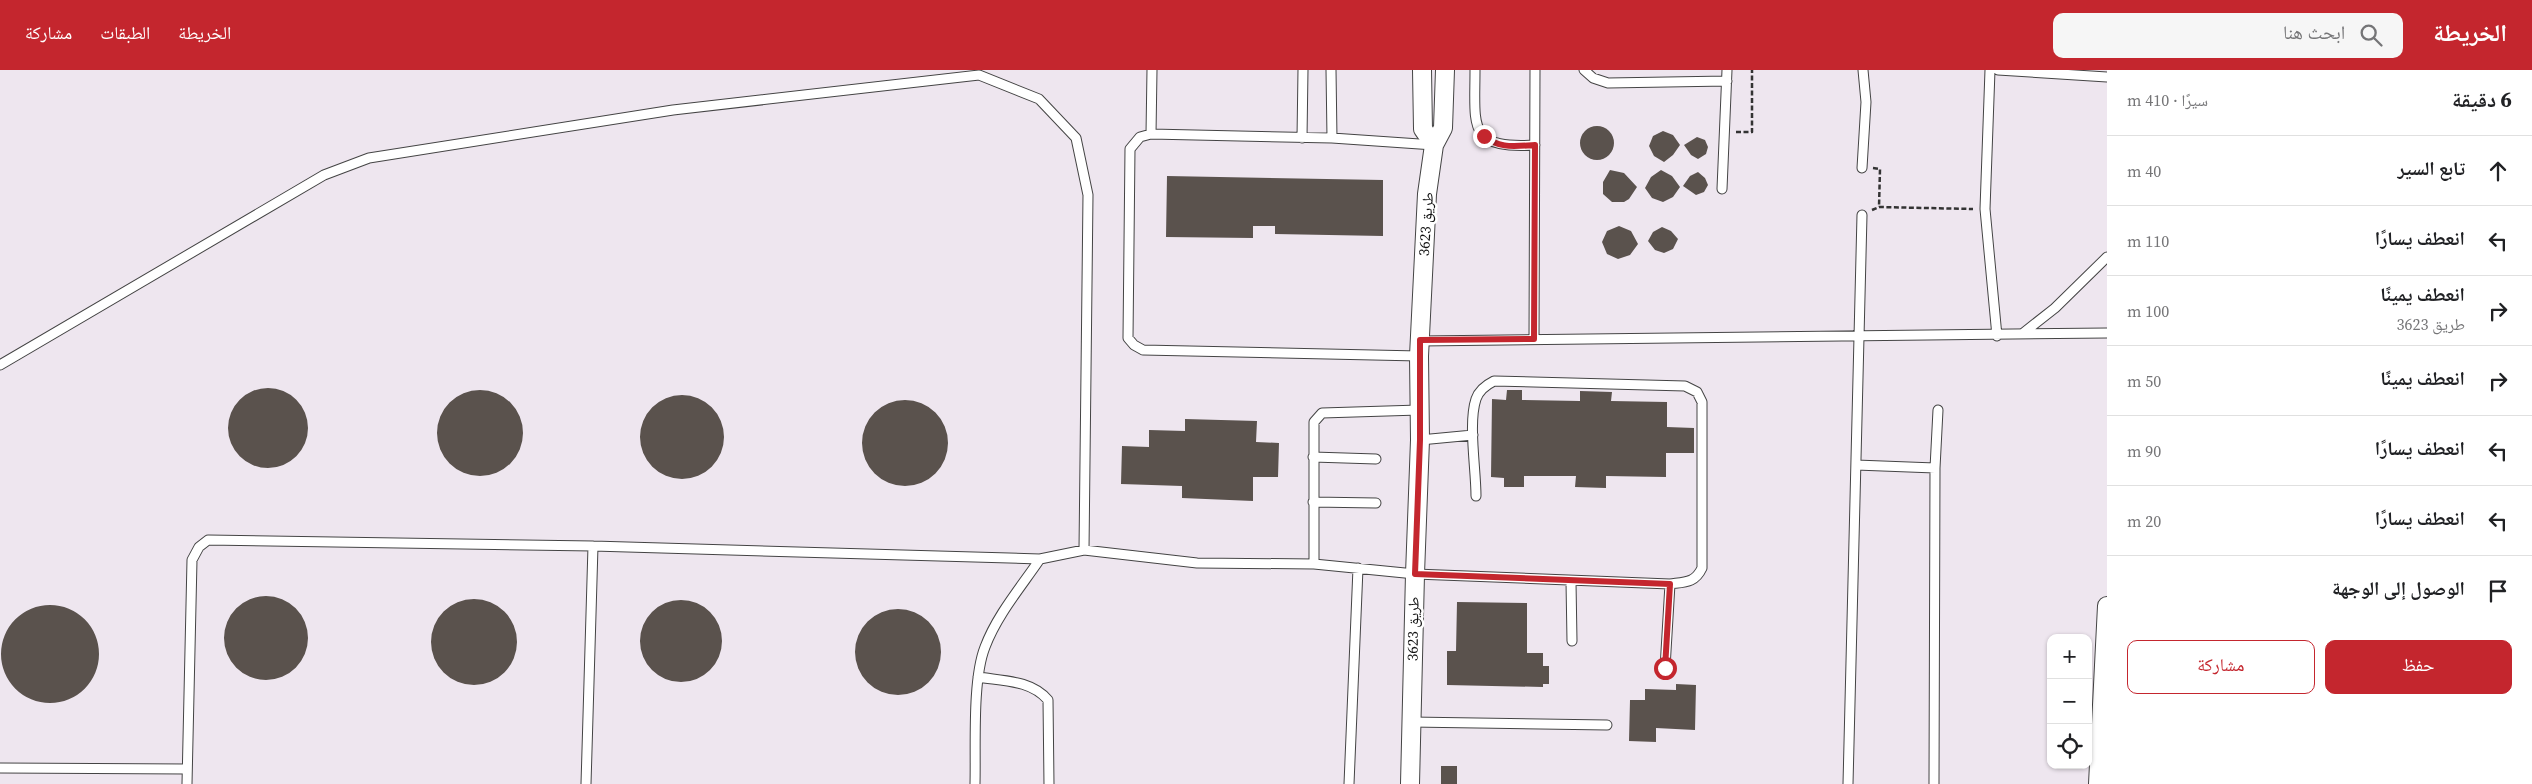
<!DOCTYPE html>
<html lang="ar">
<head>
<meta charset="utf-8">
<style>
  :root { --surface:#fff; --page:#f6f6f6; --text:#202124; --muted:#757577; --line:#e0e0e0; --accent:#c4262e }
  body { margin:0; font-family:"Source Serif 4","Noto Naskh Arabic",serif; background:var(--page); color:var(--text); direction:rtl }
  .controls { position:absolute; right:15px; bottom:15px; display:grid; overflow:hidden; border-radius:10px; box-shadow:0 1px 4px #0004 }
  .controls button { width:45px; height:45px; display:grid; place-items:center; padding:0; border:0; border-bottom:1px solid var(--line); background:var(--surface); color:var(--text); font:25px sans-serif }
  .stop { position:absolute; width:15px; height:15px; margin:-11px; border:4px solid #c4262e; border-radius:50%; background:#fff }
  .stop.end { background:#c4262e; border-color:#fff; box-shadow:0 1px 5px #0008 }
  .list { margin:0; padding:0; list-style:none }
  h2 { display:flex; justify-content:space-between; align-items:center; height:65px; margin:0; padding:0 20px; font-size:21px }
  h2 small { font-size:16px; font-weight:400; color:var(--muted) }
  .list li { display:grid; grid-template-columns:32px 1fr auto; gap:15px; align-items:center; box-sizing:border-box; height:70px; padding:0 20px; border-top:1px solid var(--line) }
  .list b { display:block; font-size:19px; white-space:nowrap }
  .list p { margin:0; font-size:16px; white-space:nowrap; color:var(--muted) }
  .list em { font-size:16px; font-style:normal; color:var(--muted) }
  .actions { display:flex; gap:10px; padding:15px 20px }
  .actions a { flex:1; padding:11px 0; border:1px solid var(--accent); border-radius:10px; text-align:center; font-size:18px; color:var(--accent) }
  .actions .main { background:var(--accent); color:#fff }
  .icon { flex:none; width:28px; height:28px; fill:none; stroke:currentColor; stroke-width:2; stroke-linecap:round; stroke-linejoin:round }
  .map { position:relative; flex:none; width:2107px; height:714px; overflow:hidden; direction:ltr }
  header { display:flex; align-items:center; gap:30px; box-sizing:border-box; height:70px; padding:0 25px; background:var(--accent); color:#fff }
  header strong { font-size:24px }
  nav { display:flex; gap:28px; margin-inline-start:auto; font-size:18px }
  .search { width:350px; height:45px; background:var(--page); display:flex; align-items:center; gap:12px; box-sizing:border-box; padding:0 18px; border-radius:10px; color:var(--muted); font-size:19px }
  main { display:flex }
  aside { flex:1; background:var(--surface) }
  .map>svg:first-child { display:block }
  .industrial { fill:#eee6ef; fill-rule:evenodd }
  .building { fill:#5a524d }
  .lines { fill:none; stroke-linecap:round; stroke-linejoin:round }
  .lane-casing { stroke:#444; stroke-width:11 }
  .street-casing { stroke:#444; stroke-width:20 }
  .path { stroke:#333; stroke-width:2.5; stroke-dasharray:5 2.5; stroke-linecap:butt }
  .lane { stroke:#fff; stroke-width:9 }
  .street { stroke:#fff; stroke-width:18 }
  .route { stroke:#c4262e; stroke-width:6 }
  .labels { text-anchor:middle; stroke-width:5; stroke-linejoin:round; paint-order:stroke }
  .street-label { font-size:15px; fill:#111; stroke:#fff }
</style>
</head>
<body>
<header>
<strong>الخريطة</strong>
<div class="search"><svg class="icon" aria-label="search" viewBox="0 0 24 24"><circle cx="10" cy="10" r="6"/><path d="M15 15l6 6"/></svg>ابحث هنا</div>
<nav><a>الخريطة</a><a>الطبقات</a><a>مشاركة</a></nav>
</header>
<main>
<aside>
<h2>6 دقيقة<small>سيرًا · 410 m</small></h2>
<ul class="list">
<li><svg class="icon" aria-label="ahead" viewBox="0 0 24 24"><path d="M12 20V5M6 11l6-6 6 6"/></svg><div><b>تابع السير</b></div><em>40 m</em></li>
<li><svg class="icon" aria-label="left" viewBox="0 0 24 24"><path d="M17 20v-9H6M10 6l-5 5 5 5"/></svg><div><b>انعطف يسارًا</b></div><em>110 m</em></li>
<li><svg class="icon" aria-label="right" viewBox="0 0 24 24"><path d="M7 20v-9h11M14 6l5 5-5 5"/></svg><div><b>انعطف يمينًا</b><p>طريق 3623</p></div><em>100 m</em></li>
<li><svg class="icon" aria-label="right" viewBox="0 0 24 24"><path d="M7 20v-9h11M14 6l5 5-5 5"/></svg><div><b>انعطف يمينًا</b></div><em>50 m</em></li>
<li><svg class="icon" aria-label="left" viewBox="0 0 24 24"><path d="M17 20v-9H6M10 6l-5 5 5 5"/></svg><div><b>انعطف يسارًا</b></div><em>90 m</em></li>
<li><svg class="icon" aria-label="left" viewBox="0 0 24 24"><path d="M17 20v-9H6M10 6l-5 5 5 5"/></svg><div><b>انعطف يسارًا</b></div><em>20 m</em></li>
<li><svg class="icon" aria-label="arrive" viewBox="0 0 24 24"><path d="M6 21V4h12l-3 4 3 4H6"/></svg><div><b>الوصول إلى الوجهة</b></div></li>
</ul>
<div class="actions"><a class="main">حفظ</a><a>مشاركة</a></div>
</aside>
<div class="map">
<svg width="2107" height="714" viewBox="0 0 2107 714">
  <rect width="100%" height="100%" fill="#fffdf5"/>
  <path class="industrial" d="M0,0h2107v714h-2107zM2051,568h37v127h-37z"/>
  <path class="building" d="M1580 73a17 17 0 1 1 34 0a17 17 0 1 1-34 0Z
    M1663,61l10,4 7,10 -7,10 -9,7 -10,-6 -5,-10 4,-10z
    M1697,67l8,3 3,7 -2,7 -8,5 -7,-4 -7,-10z
    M1610,100l14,3 13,14 -8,12 -5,3h-12l-9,-8v-12z
    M1661,100l11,6 8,11 -7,10 -10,5 -11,-4 -7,-10 6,-11z
    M1698,102l7,6 3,7 -4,7 -8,3 -13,-9 7,-10z
    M1167,106l216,4v56l-108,-2v-8h-22v12l-87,-1z
    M1619,156l12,5 7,13 -8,11 -12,4 -11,-5 -5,-12 5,-11z
    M1662,157l9,4 7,8 -5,10 -9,4 -9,-3 -7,-9 5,-9z
    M228 358a40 40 0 1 1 80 0a40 40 0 1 1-80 0Z
    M437 363a43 43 0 1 1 86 0a43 43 0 1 1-86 0Z
    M1507,320h15v10l58,1v-10l32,1 -1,9 56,1v25l27,1v25h-28v24l-60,-1v12l-31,-1 1,-11h-52v11h-20v-9l-13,-1 1,-78 14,1z
    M640 367a42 42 0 1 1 84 0a42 42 0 1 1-84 0Z
    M862 373a43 43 0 1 1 86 0a43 43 0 1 1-86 0Z
    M1185,349l72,2 -1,21 23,1 -1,34h-25v24l-71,-3v-12l-61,-2 1,-38 27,1v-17l36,1z
    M224 568a42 42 0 1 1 84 0a42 42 0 1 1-84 0Z
    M431 572a43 43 0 1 1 86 0a43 43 0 1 1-86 0Z
    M640 571a41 41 0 1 1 82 0a41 41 0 1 1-82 0Z
    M1457,532l70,1v50h16v13h6v18h-6v3l-96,-2v-34h9z
    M1 584a49 49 0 1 1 98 0a49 49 0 1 1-98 0Z
    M855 582a43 43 0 1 1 86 0a43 43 0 1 1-86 0Z
    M1676,614l20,1 -1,45 -39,-2v14l-27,-1 1,-41h15v-11l31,1z
    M1441,696h16v18h-16z"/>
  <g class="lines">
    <g class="lane-casing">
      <path id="lane" d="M1331,0l1,68
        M1475,0c0,57 -8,79 60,75
        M1584,0l9,8 15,5 119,-2
        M1990,0l-5,139 12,127
        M1998,0l109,7
        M1151,64l1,-64
        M1302,68l1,-68
        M1862,98l4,-66 -3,-32
        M1722,119l5,-119
        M2022,264l33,-26 52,-51
        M1534,269l1,-269
        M1420,271l687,-8
        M1419,286l-276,-6 -9,-5 -6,-7 2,-189 10,-12 11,-3 181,4 102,7
        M0,295l324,-190 45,-17 304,-48 306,-35 60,24 37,39 12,57 -4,355
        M1420,370l53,-5
        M1313,387l63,2
        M1856,395l79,3
        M1476,426c0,-27 -8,-73 0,-97 3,-9 10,-14 18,-18l191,5 12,6 5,10v166c-7,15 -17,14 -32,16
        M1313,432l63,1
        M1314,494v-142l8,-9 97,-3
        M1571,512l1,59
        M978,607c25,4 53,3 70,23l1,84
        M1411,652l196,3
        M0,698l187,1
        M187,714l5,-224 7,-13 9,-7 385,6 447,13
        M586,714l7,-238
        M975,714c1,-37 -3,-104 10,-137 12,-32 36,-60 55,-88l44,-9 113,13 117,1 101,10 255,10 -5,84
        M1349,714l9,-216
        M1848,714l14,-569
        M1934,714l1,-316 3,-58"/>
    </g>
    <g class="street-casing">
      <path id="street" d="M1422,0l1,59 11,16
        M1410,714l5,-210 5,-134 -1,-84 8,-162 7,-49 9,-17 2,-58
        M2098,714l9,-178"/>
    </g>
    <path class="path" d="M1736,62h16v-62
      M1873,98l7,1 -1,38
      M1872,140l7,-3 94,2"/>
    <use href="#lane" class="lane"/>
    <use href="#street" class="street"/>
  </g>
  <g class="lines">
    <path class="route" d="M1484,66c15,13 31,10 51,9l-1,194 -114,1v100l-5,134 255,10 -5,84"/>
  </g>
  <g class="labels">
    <g class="street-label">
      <text transform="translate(1426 154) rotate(-86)" y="5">طريق 3623</text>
      <text transform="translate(1413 559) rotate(-89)" y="5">طريق 3623</text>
    </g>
  </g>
</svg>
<div class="controls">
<button>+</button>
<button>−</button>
<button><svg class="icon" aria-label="locate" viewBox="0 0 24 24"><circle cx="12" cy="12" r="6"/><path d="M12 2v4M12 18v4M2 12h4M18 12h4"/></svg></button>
</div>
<div class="stop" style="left:1665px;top:598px"></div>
<div class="stop end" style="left:1484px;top:66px"></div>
</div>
</main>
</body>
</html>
